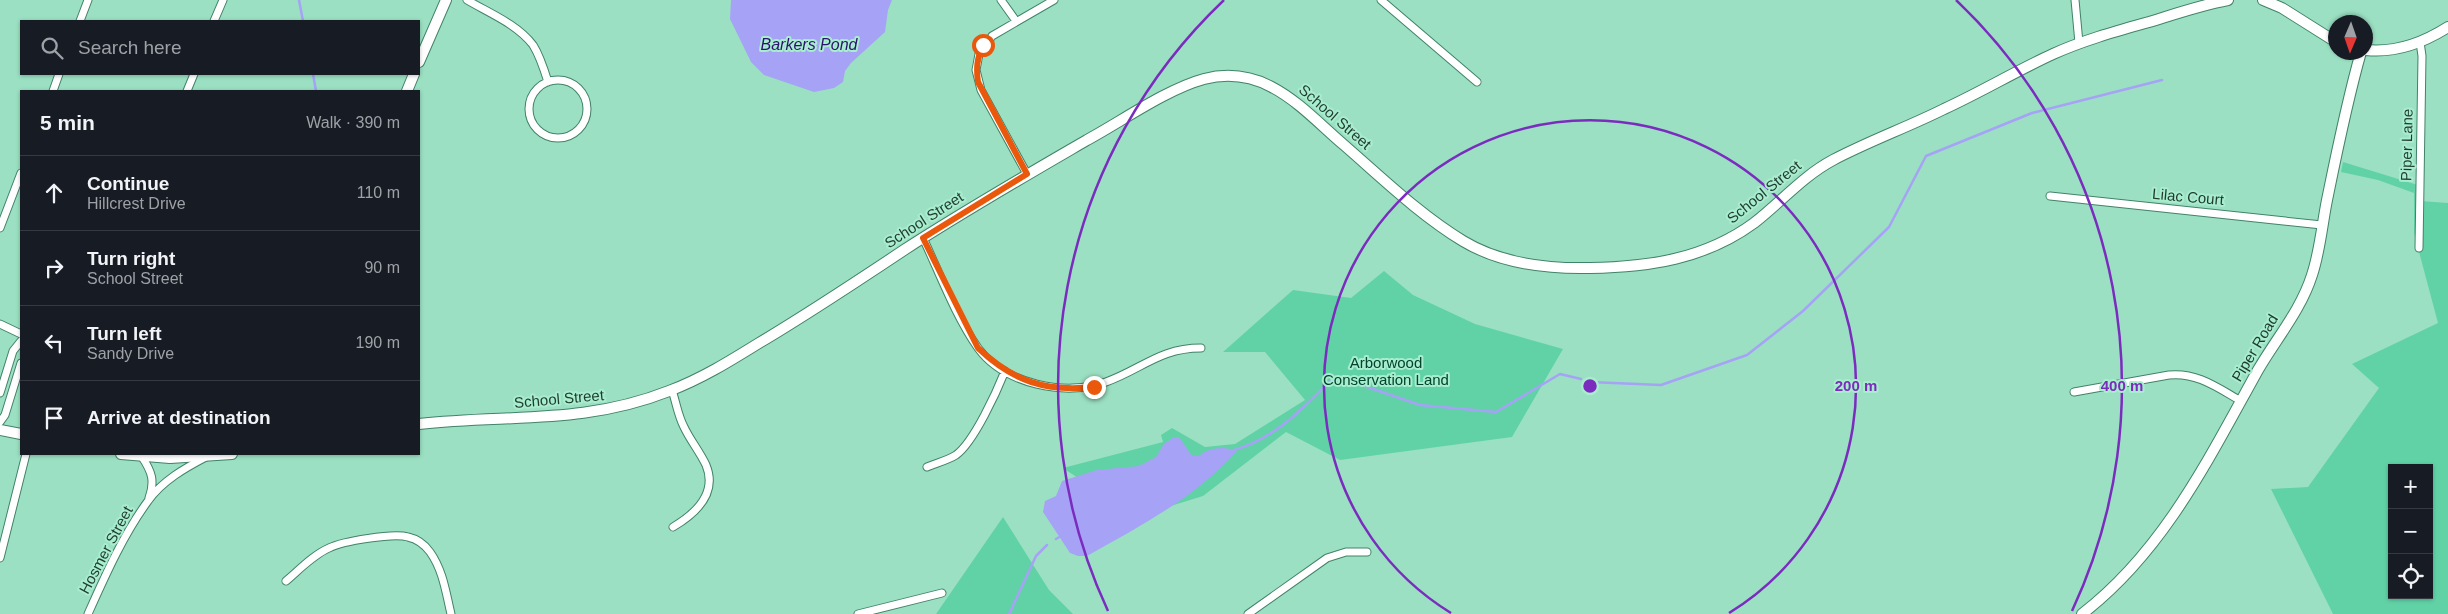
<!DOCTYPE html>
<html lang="en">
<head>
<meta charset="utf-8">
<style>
  :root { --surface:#171b24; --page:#20242c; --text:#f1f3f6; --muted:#9ea1a6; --line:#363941 }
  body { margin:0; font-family:Helvetica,sans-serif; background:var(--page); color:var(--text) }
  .controls { position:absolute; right:15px; bottom:15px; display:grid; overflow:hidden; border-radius:0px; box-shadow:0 1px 4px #0004 }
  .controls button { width:45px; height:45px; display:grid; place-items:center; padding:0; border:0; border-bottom:1px solid var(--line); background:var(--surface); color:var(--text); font:25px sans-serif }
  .compass { position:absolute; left:2328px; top:15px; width:45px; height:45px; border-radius:50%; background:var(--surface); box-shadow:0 1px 4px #0004; rotate:182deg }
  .stop { position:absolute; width:15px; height:15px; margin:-11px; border:4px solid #ea580c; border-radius:50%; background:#fff }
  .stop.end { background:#ea580c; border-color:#fff; box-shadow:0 1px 5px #0008 }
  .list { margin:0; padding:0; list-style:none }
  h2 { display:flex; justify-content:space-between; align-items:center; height:65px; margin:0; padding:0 20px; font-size:21px }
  h2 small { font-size:16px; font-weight:400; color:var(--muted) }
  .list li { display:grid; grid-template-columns:32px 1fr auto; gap:15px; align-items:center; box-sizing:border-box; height:75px; padding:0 20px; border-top:1px solid var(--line) }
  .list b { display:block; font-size:19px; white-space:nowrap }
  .list p { margin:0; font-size:16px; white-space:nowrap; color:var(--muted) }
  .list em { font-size:16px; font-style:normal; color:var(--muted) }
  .icon { flex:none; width:28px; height:28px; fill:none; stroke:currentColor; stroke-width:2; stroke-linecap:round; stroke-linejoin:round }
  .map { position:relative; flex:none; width:2448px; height:614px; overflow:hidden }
  .search { position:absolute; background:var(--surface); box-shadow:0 1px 4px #0004; left:20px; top:20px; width:400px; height:55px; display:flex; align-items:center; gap:12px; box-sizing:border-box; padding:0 18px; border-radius:0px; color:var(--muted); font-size:19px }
  .panel { position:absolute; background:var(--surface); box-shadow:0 1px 4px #0004; left:20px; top:90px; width:400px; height:365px; border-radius:0px }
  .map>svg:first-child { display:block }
  .green { fill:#61d2a6; fill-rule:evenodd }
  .water { fill:#a6a2f6 }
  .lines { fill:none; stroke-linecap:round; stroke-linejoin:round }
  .stream { stroke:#a6a2f6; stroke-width:2.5 }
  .street-casing { stroke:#418369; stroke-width:9 }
  .secondary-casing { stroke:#418369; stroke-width:12 }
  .street { stroke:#fff; stroke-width:7 }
  .secondary { stroke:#fff; stroke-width:10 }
  .route { stroke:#ea580c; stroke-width:6 }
  .ring { fill:none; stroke:#7b2cbf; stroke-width:2.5 }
  .labels { text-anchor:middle; stroke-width:4; stroke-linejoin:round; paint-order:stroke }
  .street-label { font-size:15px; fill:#1f3b2f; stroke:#a8edce }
  .park-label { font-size:15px; fill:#00442f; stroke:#a8edce }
  .water-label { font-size:16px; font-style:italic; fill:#2b136f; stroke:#a8edce }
  .centre { fill:#7b2cbf; stroke:#a8edce; stroke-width:2.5 }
  .ring-label { font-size:15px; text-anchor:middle; font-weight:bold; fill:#7b2cbf; stroke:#a8edce; stroke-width:4; stroke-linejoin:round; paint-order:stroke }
</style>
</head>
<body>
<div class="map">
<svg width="2448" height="614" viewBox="0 0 2448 614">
  <rect width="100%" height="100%" fill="#9be0c2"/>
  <path class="green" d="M2343,162l78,24v15l27,2v411h-115l-62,-125 37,-2 71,-99 -27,-24 86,-41 -24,-90v-40l-36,-13 -37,-8zM2392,468h37v127h-37z
    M1384,271l29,24 62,29 88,25 -51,88 -172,23 -54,-28 -83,64 -110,34 -15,-52 -15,-10 100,-26 -2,-7 11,-7 33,19 30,-3 70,-44 -40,-48h-42l70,-62 58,8z
    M1003,517l46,73 24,24h-137z"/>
  <path class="water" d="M731,0h161l-4,10 -3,22 -34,31 -6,8 -2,11 -9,6 -20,4 -50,-17 -13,-13 -21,-43z
    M1174,437h5l13,19h7c8,-8 28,-11 37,-4 -41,46 -96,74 -149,104h-9l-8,-3 -27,-41 2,-11 11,-5 6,-15 35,-11 42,-4 17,-9 8,-13z"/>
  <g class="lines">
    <path class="stream" d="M299,0l4,21
      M313,74l3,17
      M1590,382l71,3 86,-30 56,-44 86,-84 37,-71 106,-43 130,-33
      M1231,451c45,-12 72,-43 104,-75l85,29 76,7 64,-38 21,5
      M1056,539l5,-3
      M1009,614l27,-58 11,-11"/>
    <g class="street-casing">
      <path id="street" d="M467,0c22,13 50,24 66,45 7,11 11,24 15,37
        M1001,0l15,21
        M1381,0l96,82
        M2075,0l4,43
        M80,21l8,-21
        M214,21l9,-21
        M529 109a29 29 0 1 1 58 0a29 29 0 1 1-58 0Z
        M53,91l6,-17
        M187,91l7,-17
        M1027,174l-46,-84 -5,-20 3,-16 13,-18 62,-36
        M2050,196l272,29
        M0,228l21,-55
        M923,238c17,36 32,77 55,110 26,36 88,49 128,34 36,-13 54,-34 95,-34
        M2419,248l3,-192 -2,-14
        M0,324l21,10
        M672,390c4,12 6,26 12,37 6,13 16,25 22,38 12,29 -11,49 -33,62
        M2074,392l95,-17c28,-3 49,13 72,26
        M0,393l13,-42 8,-10
        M0,422l5,-7 16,-52
        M142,457c10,15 13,24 7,41
        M927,467c10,-4 21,-7 29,-12 18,-13 41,-64 49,-84
        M0,558l26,-104
        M286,581c13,-11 27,-26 43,-33 14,-7 64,-15 79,-11 9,2 17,8 22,15 13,18 16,41 21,62
        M88,614c17,-38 35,-79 60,-113 14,-20 37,-33 58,-44
        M858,614l84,-21
        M1248,614l79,-56 19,-6h21"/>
    </g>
    <g class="secondary-casing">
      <path id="secondary" d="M2263,0l19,8 54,34
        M2366,50c30,3 57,-7 82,-23
        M419,62l27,-62
        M407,91l7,-17
        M419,424c89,-10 164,1 250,-33 32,-12 61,-30 90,-48 49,-29 97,-61 145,-93 60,-39 121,-74 183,-110 35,-19 80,-51 117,-61 62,-16 99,31 140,66 38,33 76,70 119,96 38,23 84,28 127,27 59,-1 115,-9 164,-45 27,-21 49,-47 79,-63 36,-19 75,-33 111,-51 37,-17 72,-38 109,-55 31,-14 64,-23 96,-32 26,-8 52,-17 79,-22
        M0,430l21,4
        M121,454l49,4 62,-4
        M2082,614c82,-63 127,-156 176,-244 18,-31 43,-60 54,-95 8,-24 10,-50 15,-75 10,-49 20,-99 34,-148"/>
    </g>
    <use href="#street" class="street"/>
    <use href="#secondary" class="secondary"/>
  </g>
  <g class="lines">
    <path class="route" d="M983,45c-6,13 -7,23 -5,37l49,92 -104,64 55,110c36,34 68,44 116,39"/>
  </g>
  <g class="ring">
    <path d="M1451 613A266 266 0 1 1 1729 613"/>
    <path d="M1108 611A532 532 0 0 1 1224 0M1956 0A532 532 0 0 1 2072 611"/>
  </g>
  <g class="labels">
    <g class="street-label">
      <text transform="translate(1335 117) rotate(41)" y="5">School Street</text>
      <text transform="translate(2407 145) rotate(-89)" y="5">Piper Lane</text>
      <text transform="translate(1764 192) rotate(-39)" y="5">School Street</text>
      <text transform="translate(2188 197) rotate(5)" y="5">Lilac Court</text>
      <text transform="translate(924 220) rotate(-33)" y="5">School Street</text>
      <text transform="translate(2255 348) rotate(-59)" y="5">Piper Road</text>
      <text transform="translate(559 399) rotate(-5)" y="5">School Street</text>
      <text transform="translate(106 550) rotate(-62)" y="5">Hosmer Street</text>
    </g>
    <g class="park-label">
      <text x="1386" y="368">Arborwood<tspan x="1386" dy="17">Conservation Land</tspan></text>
    </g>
    <g class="water-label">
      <text x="809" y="50">Barkers Pond</text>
    </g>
  </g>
  <circle cx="1590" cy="386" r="8" class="centre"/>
  <g class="ring-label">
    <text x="1856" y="391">200 m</text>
    <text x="2122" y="391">400 m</text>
  </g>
</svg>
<div class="controls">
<button>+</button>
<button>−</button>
<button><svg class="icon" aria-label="locate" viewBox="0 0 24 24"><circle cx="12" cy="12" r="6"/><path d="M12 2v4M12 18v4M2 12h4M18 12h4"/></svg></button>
</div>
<svg class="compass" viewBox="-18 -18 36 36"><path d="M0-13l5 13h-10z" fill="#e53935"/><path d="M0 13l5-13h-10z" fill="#9ea1a6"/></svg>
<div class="stop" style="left:983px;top:45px"></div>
<div class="stop end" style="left:1094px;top:387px"></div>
<div class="search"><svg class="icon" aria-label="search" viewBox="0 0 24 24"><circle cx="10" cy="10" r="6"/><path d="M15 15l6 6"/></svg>Search here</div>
<section class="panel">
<h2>5 min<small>Walk · 390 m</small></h2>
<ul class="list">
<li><svg class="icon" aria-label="ahead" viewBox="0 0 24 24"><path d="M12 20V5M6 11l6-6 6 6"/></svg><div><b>Continue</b><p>Hillcrest Drive</p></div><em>110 m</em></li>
<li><svg class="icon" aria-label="right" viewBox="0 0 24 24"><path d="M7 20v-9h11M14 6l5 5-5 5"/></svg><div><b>Turn right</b><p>School Street</p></div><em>90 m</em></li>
<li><svg class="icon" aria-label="left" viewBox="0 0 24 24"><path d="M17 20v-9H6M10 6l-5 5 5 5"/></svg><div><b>Turn left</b><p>Sandy Drive</p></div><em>190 m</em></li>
<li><svg class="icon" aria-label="arrive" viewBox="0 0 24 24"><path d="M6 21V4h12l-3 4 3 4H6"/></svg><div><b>Arrive at destination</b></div></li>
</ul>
</section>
</div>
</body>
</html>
